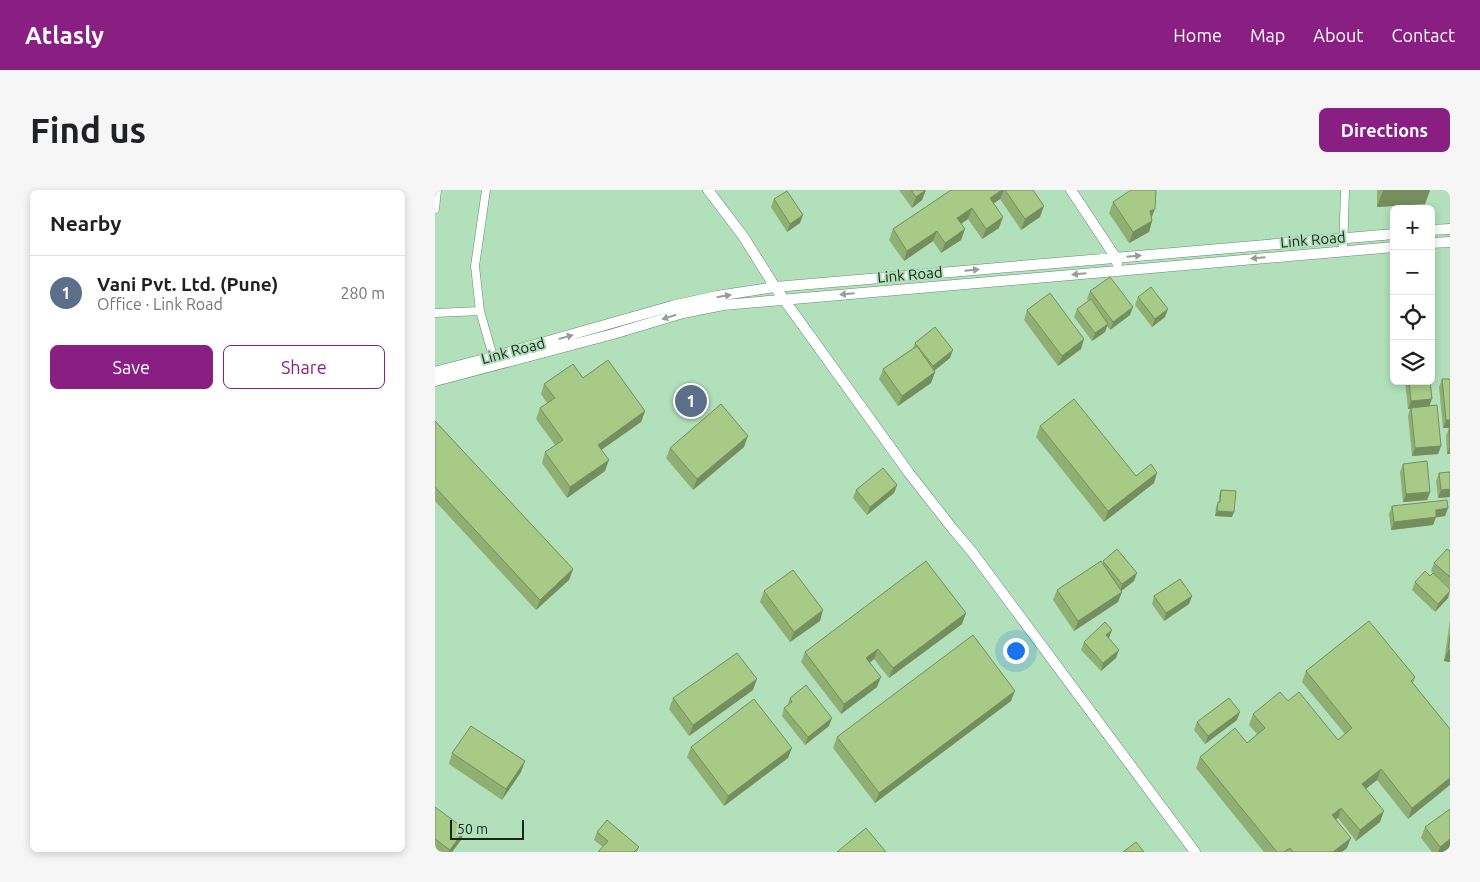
<!DOCTYPE html>
<html lang="en">
<head>
<meta charset="utf-8">
<style>
  :root { --surface:#fff; --page:#f6f6f6; --text:#202124; --muted:#757577; --line:#e0e0e0; --accent:#891e83 }
  body { margin:0; font-family:Ubuntu,sans-serif; background:var(--page); color:var(--text) }
  .controls { position:absolute; right:15px; top:15px; display:grid; overflow:hidden; border-radius:8px; box-shadow:0 2px 8px #0003 }
  .controls button { width:45px; height:45px; display:grid; place-items:center; padding:0; border:0; border-bottom:1px solid var(--line); background:var(--surface); color:var(--text); font:25px sans-serif }
  .scale { position:absolute; left:15px; bottom:12px; width:74px; box-sizing:border-box; padding-left:5px; border:2px solid #16281a; border-top:0; font-size:14px; line-height:18px; white-space:nowrap; color:#16281a; -webkit-text-stroke:4px #b1e0bb; paint-order:stroke }
  .you { position:absolute; left:580px; top:460px; width:18px; height:18px; margin:-12px; border:4px solid #fff; border-radius:50%; background:#1a73e8; box-shadow:0 0 0 8px #1a73e833 }
  .badge { display:grid; place-items:center; width:32px; height:32px; border-radius:50%; background:var(--accent); color:#fff; font-size:16px; font-weight:700 }
  .pin { position:absolute; translate:-50% -50%; border:2px solid #fff; box-shadow:0 1px 5px #0006 }
  .list { margin:0; padding:0; list-style:none }
  h2 { display:flex; justify-content:space-between; align-items:center; height:65px; margin:0; padding:0 20px; font-size:21px }
  h2 small { font-size:16px; font-weight:400; color:var(--muted) }
  .list li { display:grid; grid-template-columns:32px 1fr auto; gap:15px; align-items:center; box-sizing:border-box; height:75px; padding:0 20px; border-top:1px solid var(--line) }
  .list b { display:block; font-size:19px; white-space:nowrap }
  .list p { margin:0; font-size:16px; white-space:nowrap; color:var(--muted) }
  .list em { font-size:16px; font-style:normal; color:var(--muted) }
  .actions { display:flex; gap:10px; padding:15px 20px }
  .actions a { flex:1; padding:11px 0; border:1px solid var(--accent); border-radius:8px; text-align:center; font-size:18px; color:var(--accent) }
  .actions .main { background:var(--accent); color:#fff }
  .icon { flex:none; width:28px; height:28px; fill:none; stroke:currentColor; stroke-width:2; stroke-linecap:round; stroke-linejoin:round }
  .map { position:relative; flex:none; width:1015px; height:662px; overflow:hidden; border-radius:8px }
  header { display:flex; align-items:center; gap:30px; box-sizing:border-box; height:70px; padding:0 25px; background:var(--accent); color:#fff }
  header strong { font-size:24px }
  nav { display:flex; gap:28px; margin-inline-start:auto; font-size:18px }
  .intro { display:flex; align-items:center; justify-content:space-between; box-sizing:border-box; height:120px; padding:0 30px }
  h1 { margin:0; font-size:35px }
  .button { padding:12px 22px; border-radius:8px; background:var(--accent); color:#fff; font-size:18px; font-weight:700 }
  main { display:flex; gap:30px; padding:0 30px }
  aside { flex:1; background:var(--surface); border-radius:8px; box-shadow:0 2px 8px #0003 }
  .map>svg:first-child { display:block }
  .lines { fill:none; stroke-linecap:round; stroke-linejoin:round }
  .minor-casing { stroke:#618d6b; stroke-width:9 }
  .tertiary-casing { stroke:#618d6b; stroke-width:11 }
  .minor { stroke:#fff; stroke-width:8 }
  .tertiary { stroke:#fff; stroke-width:10 }
  .wall { fill:#90af73 }
  .shaded-wall { fill:#758e5e }
  .building { fill:#a7cb86; stroke:#758e5e }
  .oneway { fill:#969e98 }
  .labels { text-anchor:middle; stroke-width:4; stroke-linejoin:round; paint-order:stroke }
  .street-label { font-size:15px; fill:#16281a; stroke:#b1e0bb }
</style>
</head>
<body>
<header>
<strong>Atlasly</strong>
<nav><a>Home</a><a>Map</a><a>About</a><a>Contact</a></nav>
</header>
<div class="intro"><h1>Find us</h1><a class="button">Directions</a></div>
<main>
<aside>
<h2>Nearby<small></small></h2>
<ul class="list">
<li><span class="badge" style="background:#5c6f8a">1</span><div><b>Vani Pvt. Ltd. (Pune)</b><p>Office · Link Road</p></div><em>280 m</em></li>
</ul>
<div class="actions"><a class="main">Save</a><a>Share</a></div>
</aside>
<div class="map">
<svg width="1015" height="662" viewBox="0 0 1015 662">
  <rect width="100%" height="100%" fill="#b1e0bb"/>
  <g class="lines">
    <g class="minor-casing">
      <path id="minor" d="M51,0l-11,76 5,45 14,49
        M0,19l2,-19
        M908,61l2,-61
        M0,123l45,-2"/>
    </g>
    <g class="tertiary-casing">
      <path id="tertiary" d="M273,0l35,46 32,51 134,186 43,55 21,25 222,299
        M636,0l45,68 1,5
        M996,40l19,-1
        M996,53l19,-1
        M0,182l57,-15 180,-51 45,-10 58,-9 619,-53
        M0,191l178,-47 70,-21 40,-8 671,-58"/>
    </g>
    <use href="#minor" class="minor"/>
    <use href="#tertiary" class="tertiary"/>
  </g>
  <path class="wall" d="M464,0h27l-4,10 -10,8z
    M516,0h82l7,27 -19,13 -21,-31 -7,5 6,24 -17,11 -14,-20 -7,5 4,5 -4,11 -20,13 -8,-12 -29,20 -15,-21 4,-11z
    M942,0h53l-5,14 -48,3z
    M339,9l26,24 -13,9 -16,-25z
    M678,12l39,15v4l-3,11 -20,11 -20,-30z
    M655,101l40,24 -20,15 -3,-4 -2,6 -13,9 -18,-24 3,-8 11,-8 -1,-2z
    M703,107l27,20 -13,10 -17,-22z
    M592,120l54,39 -23,17 -34,-46z
    M480,153l35,15 -16,13 1,1 -4,11 -33,23 -19,-27 4,-10 30,-21z
    M148,188l62,33 -4,11 -40,28 4,21 -38,27 -25,-35 3,-11 10,-7 -19,-26 4,-11 7,-5 -6,-9 3,-10z
    M1007,189l8,49h-7l-4,-41z
    M970,191h25v25l11,40 -3,8 -26,2 -4,-40 2,-7h-2z
    M0,231l138,148 -4,11 -33,30 -101,-109z
    M605,236l96,50 18,7 -50,39 -68,-85z
    M1014,238h1v26h-3l-1,-18z
    M309,257l-51,43 -27,-32 4,-10z
    M968,274l27,28 -3,8 -24,2 -3,-30z
    M1015,282v25l-12,1 -2,-17 3,-8z
    M462,295l-3,8 -27,22 -14,-17 3,-8z
    M786,300l11,27 -17,-1 1,-9 2,-5h1v-7z
    M957,316l56,2 -3,8 -9,1 -3,8 -42,5 -2,-16z
    M1015,361v37l-19,-17 3,-8z
    M668,371l31,20 -13,10 -3,11 -44,29 -21,-31 4,-10 46,-27z
    M980,392l33,16 -13,14 -23,-22z
    M329,401l56,30 -30,21 -30,-40z
    M719,406h38l-3,8 -25,17 -12,-17z
    M531,423l-4,11 -73,54 -15,-19 -4,4 7,24 -36,27 -40,-52 4,-10z
    M1015,430v42l-6,-1z
    M677,440l-4,8 8,20 -15,13 -20,-21 3,-8z
    M871,481l109,6 -2,6 37,46 -42,90 -31,-39 -11,9 14,33 -24,19 -18,-23 -2,1 11,29 -5,4h-78l-68,-84 4,-11 47,-14 10,-9 -8,-9 4,-11 35,-13 50,39 7,-6 -43,-52z
    M318,500l-64,46 -20,-27 4,-11z
    M355,508l39,28 -24,19 -23,-29 2,-8 3,-2z
    M576,511l-136,102 -42,-55 4,-11z
    M802,530l-32,24 -11,-14 3,-8z
    M256,557l97,11 -64,48 -37,-49z
    M17,563l73,8 -4,11 -19,28 -53,-36z
    M0,617l26,33 -9,12h-17z
    M990,637l25,20 -7,5h-11l-11,-14z
    M162,642l42,15 -2,5h-39l5,-5 -9,-7z"/>
  <path class="shaded-wall" d="M491,0l-4,10 -10,8 4,-11z
    M567,0h2l-4,9 -14,10 4,-11z
    M948,0h47l-5,14 -48,3z
    M609,16l-4,11 -19,13 4,-11z
    M537,18l-4,11 -15,10 4,-11z
    M720,19l-4,10 -1,-8z
    M368,25l-3,8 -13,9 3,-8z
    M568,27l-4,11 -17,11 4,-10z
    M717,31l-3,11 -20,11 4,-11z
    M530,39l-4,11 -20,13 4,-10z
    M502,41l-4,10 -29,20 3,-10z
    M698,117l-3,8 -20,15 3,-8z
    M733,119l-3,8 -13,10 3,-8z
    M673,134l-3,8 -13,9 3,-8z
    M649,149l-3,10 -23,17 4,-10z
    M518,160l-3,8 -20,16 3,-8z
    M500,182l-4,11 -33,23 4,-10z
    M997,209l-3,8 -21,2 3,-8z
    M210,221l-4,11 -47,33 4,-10z
    M1011,230h4v8h-7z
    M313,246l-4,11 -51,43 4,-11z
    M1006,256l-3,8 -26,2 3,-8z
    M1015,256v8h-3z
    M174,270l-4,11 -38,27 3,-11z
    M722,283l-3,10 -50,39 4,-11z
    M462,295l-3,8 -27,22 3,-8z
    M1015,299v8l-12,1 3,-8z
    M995,302l-3,8 -24,2 3,-8z
    M1013,318l-3,8 -12,2 3,-8z
    M782,321l17,1 -2,5 -17,-1z
    M1001,327l-3,8 -42,5 3,-8z
    M138,379l-4,11 -33,30 4,-10z
    M702,383l-3,8 -14,11 2,-8z
    M1015,401l-2,7 -13,14 3,-8z
    M687,402l-4,10 -44,29 4,-10z
    M757,406l-3,8 -25,17 2,-8z
    M388,420l-3,11 -30,21 4,-10z
    M531,423l-4,11 -73,54 4,-10z
    M677,440l-3,8 -6,5 3,-8z
    M443,459l-4,10 -12,9 4,-10z
    M684,460l-3,8 -15,13 2,-8z
    M1013,460l2,1v11l-6,-1z
    M446,487l-4,10 -36,27 3,-10z
    M322,489l-4,11 -64,46 4,-11z
    M580,501l-4,10 -136,102 4,-10z
    M805,522l-3,8 -32,24 3,-8z
    M397,528l-3,8 -24,19 3,-8z
    M357,558l-4,10 -64,48 4,-10z
    M90,571l-4,11 -19,28 4,-11z
    M946,579l-4,11 -19,15 4,-11z
    M1015,588v7l-42,34 4,-11z
    M906,618l-3,10 -10,8 4,-11z
    M949,621l-4,11 -24,19 4,-11z
    M30,639l-4,11 -9,12h-3l1,-2z
    M916,648l-4,10 -5,4h-9z
    M1015,649v8l-7,5h-5l2,-5z"/>
  <path class="building" d="M476,0h14l-9,7z
    M516,0h51l-12,8 13,19 -17,12 -14,-21 -15,10 8,11 -20,14 -8,-12 -30,20 -14,-22z
    M570,0h28l11,16 -19,13z
    M696,0h25l-1,19 -5,2 2,10 -19,11 -20,-30z
    M352,1l16,24 -13,9 -16,-25z
    M675,87l23,30 -20,15 -23,-31z
    M716,97l17,22 -13,10 -17,-22z
    M615,103l34,46 -22,17 -35,-46z
    M656,109l17,25 -13,9 -18,-24z
    M500,137l18,23 -20,16 -18,-23z
    M482,156l18,26 -33,24 -19,-27z
    M173,170l37,51 -47,34 11,15 -39,27 -25,-35 18,-12 -23,-32 15,-10 -11,-14 29,-20 10,14z
    M1007,189h8v41h-4z
    M974,191h21l2,18 -21,2z
    M639,209l62,77 15,-12 6,9 -49,38 -68,-85z
    M286,214l27,32 -51,43 -27,-31z
    M1002,215l4,41 -26,2 -4,-40z
    M0,231l138,148 -33,31 -105,-113z
    M1014,238h1v18z
    M992,271l3,31 -24,2 -3,-30z
    M448,278l14,17 -27,22 -14,-17z
    M1015,282v17l-9,1 -2,-17z
    M786,300l15,1 -2,21 -17,-1 1,-9h2z
    M1012,310l1,8 -12,2v7l-42,5 -2,-16z
    M682,359l20,24 -15,11 -19,-23z
    M1012,359l3,2v26l-16,-14z
    M491,371l40,52 -73,55 -15,-19 -12,9 15,19 -37,27 -39,-52z
    M666,371l21,31 -44,29 -21,-31z
    M358,380l30,40 -29,22 -30,-41z
    M990,381l5,5 3,-3 17,16v2l-12,13 -23,-22z
    M745,389l12,17 -26,17 -12,-17z
    M934,431l46,56 -4,4 39,48v49l-38,30 -31,-39 -19,15 22,27 -24,19 -19,-22 -9,7 19,23 -18,14h-40l-3,-4 -6,4h-7l-77,-95 35,-29 12,15 18,-15 -12,-14 27,-22 8,9 11,-9 39,48 14,-12 -46,-57z
    M670,432l7,8 -6,5 13,15 -16,13 -19,-21z
    M538,445l42,56 -136,102 -42,-56z
    M1015,445v16l-2,-1z
    M302,463l20,26 -64,46 -20,-27z
    M371,495l26,33 -24,19 -24,-29 8,-6 -2,-4z
    M794,508l11,14 -32,24 -11,-14z
    M319,509l38,49 -64,48 -37,-49z
    M36,536l54,35 -19,28 -54,-36z
    M0,617l30,22 -15,21 -15,-11z
    M1015,619v30l-10,8 -15,-20z
    M172,630l32,27 -5,5h-36l10,-11 -11,-9z
    M431,638l20,24h-49z
    M701,652l8,10h-21z"/>
  <defs><path id="oneway-solid" d="M-6-.8H1V-3.2L6.5 0L1 3.2V.8H-6Z" transform="scale(1.25)"/></defs>
  <g class="oneway">
    <use href="#oneway-solid" transform="translate(699 66) rotate(-5)"/>
    <use href="#oneway-solid" transform="translate(823 68) rotate(175)"/>
    <use href="#oneway-solid" transform="translate(537 80) rotate(-5)"/>
    <use href="#oneway-solid" transform="translate(644 84) rotate(175)"/>
    <use href="#oneway-solid" transform="translate(412 104) rotate(175)"/>
    <use href="#oneway-solid" transform="translate(289 106) rotate(-9)"/>
    <use href="#oneway-solid" transform="translate(234 127) rotate(163)"/>
    <use href="#oneway-solid" transform="translate(131 147) rotate(-16)"/>
  </g>
  <g class="labels">
    <g class="street-label">
      <text transform="translate(878 50) rotate(-5)" y="5">Link Road</text>
      <text transform="translate(475 85) rotate(-5)" y="5">Link Road</text>
      <text transform="translate(78 161) rotate(-15)" y="5">Link Road</text>
    </g>
  </g>
</svg>
<div class="controls">
<button>+</button>
<button>−</button>
<button><svg class="icon" aria-label="locate" viewBox="0 0 24 24"><circle cx="12" cy="12" r="6"/><path d="M12 2v4M12 18v4M2 12h4M18 12h4"/></svg></button>
<button><svg class="icon" aria-label="layers" viewBox="0 0 24 24"><path d="M12 4l9 5-9 5-9-5zM3 14l9 5 9-5"/></svg></button>
</div>
<div class="scale">50 m</div>
<div class="you"></div>
<div class="pin badge" style="left:256px;top:211px;background:#5c6f8a">1</div>
</div>
</main>
</body>
</html>
